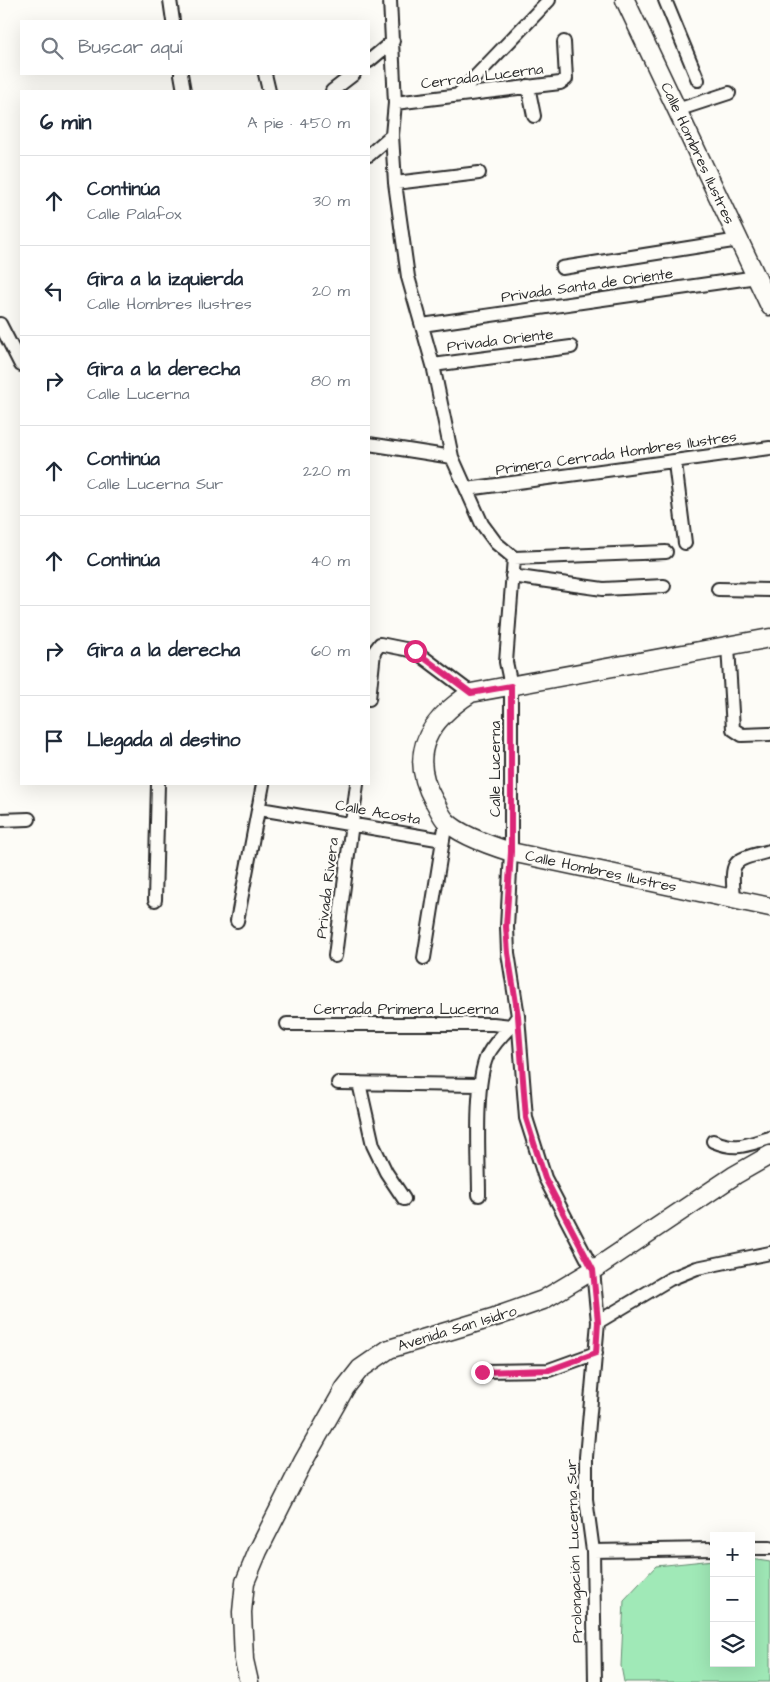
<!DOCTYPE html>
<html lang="es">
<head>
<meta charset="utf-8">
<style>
  :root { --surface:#fff; --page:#f6f6f7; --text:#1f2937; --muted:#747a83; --line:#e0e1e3 }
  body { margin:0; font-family:"Architects Daughter",sans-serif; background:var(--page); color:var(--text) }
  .controls { position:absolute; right:15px; bottom:15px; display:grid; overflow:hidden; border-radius:0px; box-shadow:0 5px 20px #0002 }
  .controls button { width:45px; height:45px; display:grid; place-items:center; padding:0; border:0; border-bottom:1px solid var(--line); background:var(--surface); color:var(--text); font:25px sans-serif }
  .stop { position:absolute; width:15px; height:15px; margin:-11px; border:4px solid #db2777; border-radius:50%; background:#fff }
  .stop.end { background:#db2777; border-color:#fff; box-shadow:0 1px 5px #0008 }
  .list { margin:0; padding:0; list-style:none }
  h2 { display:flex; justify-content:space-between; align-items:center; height:65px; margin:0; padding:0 20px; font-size:21px }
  h2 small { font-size:16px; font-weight:400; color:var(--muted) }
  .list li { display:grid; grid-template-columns:32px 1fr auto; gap:15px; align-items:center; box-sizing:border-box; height:90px; padding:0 20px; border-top:1px solid var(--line) }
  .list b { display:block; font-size:19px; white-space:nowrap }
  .list p { margin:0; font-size:16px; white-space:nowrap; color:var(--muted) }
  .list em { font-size:16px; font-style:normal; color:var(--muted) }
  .icon { flex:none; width:28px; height:28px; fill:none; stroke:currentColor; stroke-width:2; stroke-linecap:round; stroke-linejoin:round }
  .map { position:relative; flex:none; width:770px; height:1682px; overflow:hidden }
  .search { position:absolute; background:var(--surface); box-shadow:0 5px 20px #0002; left:20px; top:20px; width:350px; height:55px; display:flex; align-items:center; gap:12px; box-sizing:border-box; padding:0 18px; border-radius:0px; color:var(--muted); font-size:19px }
  .panel { position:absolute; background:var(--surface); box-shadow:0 5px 20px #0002; left:20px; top:90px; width:350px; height:695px; border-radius:0px }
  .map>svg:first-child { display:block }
  .green { fill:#a0e9b7; stroke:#668a71 }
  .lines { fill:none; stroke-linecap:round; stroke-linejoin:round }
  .street-casing { stroke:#2b2b2b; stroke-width:16 }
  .secondary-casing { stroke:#2b2b2b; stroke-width:21 }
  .street { stroke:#fdfcf7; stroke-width:12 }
  .secondary { stroke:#fdfcf7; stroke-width:18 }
  .route { stroke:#db2777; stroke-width:6 }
  .labels { text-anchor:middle; stroke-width:4.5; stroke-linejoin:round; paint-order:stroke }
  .street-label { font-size:15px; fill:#2b2b2b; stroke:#fdfcf7 }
</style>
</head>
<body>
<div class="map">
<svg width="770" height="1682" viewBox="0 0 770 1682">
  <rect width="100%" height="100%" fill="#fdfcf7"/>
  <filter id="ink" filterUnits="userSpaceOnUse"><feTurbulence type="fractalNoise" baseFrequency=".02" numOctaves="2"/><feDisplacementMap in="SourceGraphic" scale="10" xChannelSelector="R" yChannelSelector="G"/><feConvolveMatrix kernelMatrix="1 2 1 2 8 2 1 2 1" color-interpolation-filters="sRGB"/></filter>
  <g filter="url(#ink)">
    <path class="green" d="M751,1559l19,3v120h-146l-3,-16 3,-66 32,-34 58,-6v103h37z"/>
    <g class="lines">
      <g class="street-casing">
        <path id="street" d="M170,0l3,21
          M390,0l5,103 -3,32 3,48 13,94 25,88 19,92 30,67 14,19 18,15 -8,104 5,24v166l-4,75 1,26 10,63 8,102 19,60 48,92 5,52 -12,135v42l7,52 2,131
          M665,0l33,80
          M369,61l24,-20
          M181,74l3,17
          M265,74l4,17
          M528,86l6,30
          M332,91l22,-17
          M458,95l91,-95
          M395,103l165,-20 6,-4 -2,-37
          M677,110l52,-17
          M369,155l23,-20
          M395,183l84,-10
          M562,268l177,-28
          M0,324l21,41
          M422,325l335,-48
          M433,365l138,-18
          M369,444l83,13
          M675,463l10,80
          M467,489l303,-41
          M514,558l152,-6
          M512,576l91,13 61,-3
          M718,589l52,1
          M728,646l5,83 9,6 28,-1
          M369,699l5,-47 6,-8 35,7 56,42
          M260,809l183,31 3,-19
          M0,820l29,-1
          M734,898c-3,-39 -3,-37 36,-47
          M155,900l3,-116
          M237,921l26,-137
          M335,956l22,-172
          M424,958l19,-118
          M287,1024h206l18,2 7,-10
          M338,1083l142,2
          M359,1083l14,62 13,27 18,27
          M713,1141c24,10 33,4 57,-3
          M479,1195c0,-34 -5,-110 8,-139 6,-11 15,-21 24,-30
          M598,1322l72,-43 27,-11 73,-15
          M483,1371l66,-1 47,-17
          M751,1548h19
          M593,1551l121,-2"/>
      </g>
      <g class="secondary-casing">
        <path id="secondary" d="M625,0l145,306
          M770,638l-299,55c-42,27 -64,60 -37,108 4,6 7,15 12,20 13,14 46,25 65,31l259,55
          M249,1682l-5,-22 -2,-48 3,-30 13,-31 45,-89 42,-74 15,-19 29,-20 106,-32 48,-17 50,-30 142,-95 35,-20"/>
      </g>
      <use href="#street" class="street"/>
      <use href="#secondary" class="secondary"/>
    </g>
  </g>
  <g class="lines" filter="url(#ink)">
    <path class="route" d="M415,651l56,42 40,-7v166l-5,75 2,26 10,63 8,102 19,60 48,92 5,52 -2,31 -47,17 -67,2"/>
  </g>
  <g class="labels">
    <g class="street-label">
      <text transform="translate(482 76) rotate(-7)" y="5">Cerrada Lucerna</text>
      <text transform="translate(698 153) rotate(65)" y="5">Calle Hombres Ilustres</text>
      <text transform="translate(587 285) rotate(-8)" y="5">Privada Santa de Oriente</text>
      <text transform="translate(500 340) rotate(-7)" y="5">Privada Oriente</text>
      <text transform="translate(616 453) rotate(-8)" y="5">Primera Cerrada Hombres Ilustres</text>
      <text transform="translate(495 769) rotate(-90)" y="5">Calle Lucerna</text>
      <text transform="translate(378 812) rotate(10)" y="5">Calle Acosta</text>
      <text transform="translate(601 871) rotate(12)" y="5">Calle Hombres Ilustres</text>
      <text transform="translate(327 888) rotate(-83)" y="5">Privada Rivera</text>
      <text x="406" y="1014">Cerrada Primera Lucerna</text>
      <text transform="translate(457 1328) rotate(-17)" y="5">Avenida San Isidro</text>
      <text transform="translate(574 1551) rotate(-92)" y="5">Prolongación Lucerna Sur</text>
    </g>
  </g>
</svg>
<div class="controls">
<button>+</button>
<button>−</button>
<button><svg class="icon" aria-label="layers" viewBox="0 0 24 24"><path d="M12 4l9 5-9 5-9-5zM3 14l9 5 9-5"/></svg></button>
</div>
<div class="stop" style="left:415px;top:651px"></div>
<div class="stop end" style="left:482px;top:1372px"></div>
<div class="search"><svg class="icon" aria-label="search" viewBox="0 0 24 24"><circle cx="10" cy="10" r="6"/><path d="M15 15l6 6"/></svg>Buscar aquí</div>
<section class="panel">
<h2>6 min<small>A pie · 450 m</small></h2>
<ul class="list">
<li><svg class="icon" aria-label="ahead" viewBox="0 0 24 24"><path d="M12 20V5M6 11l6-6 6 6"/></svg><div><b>Continúa</b><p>Calle Palafox</p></div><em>30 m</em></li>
<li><svg class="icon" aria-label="left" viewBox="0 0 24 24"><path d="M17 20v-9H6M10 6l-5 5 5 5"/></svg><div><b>Gira a la izquierda</b><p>Calle Hombres Ilustres</p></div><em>20 m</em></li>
<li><svg class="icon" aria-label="right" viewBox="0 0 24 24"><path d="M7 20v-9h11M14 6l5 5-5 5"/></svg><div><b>Gira a la derecha</b><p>Calle Lucerna</p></div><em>80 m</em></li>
<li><svg class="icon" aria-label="ahead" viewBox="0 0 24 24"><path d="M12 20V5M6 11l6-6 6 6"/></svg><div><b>Continúa</b><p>Calle Lucerna Sur</p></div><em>220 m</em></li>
<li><svg class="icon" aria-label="ahead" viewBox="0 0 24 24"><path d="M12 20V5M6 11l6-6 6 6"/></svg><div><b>Continúa</b></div><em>40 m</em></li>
<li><svg class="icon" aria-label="right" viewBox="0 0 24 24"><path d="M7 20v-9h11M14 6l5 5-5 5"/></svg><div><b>Gira a la derecha</b></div><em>60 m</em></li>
<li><svg class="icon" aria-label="arrive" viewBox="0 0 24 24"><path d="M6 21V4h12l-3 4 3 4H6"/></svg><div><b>Llegada al destino</b></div></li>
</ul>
</section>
</div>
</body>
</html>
